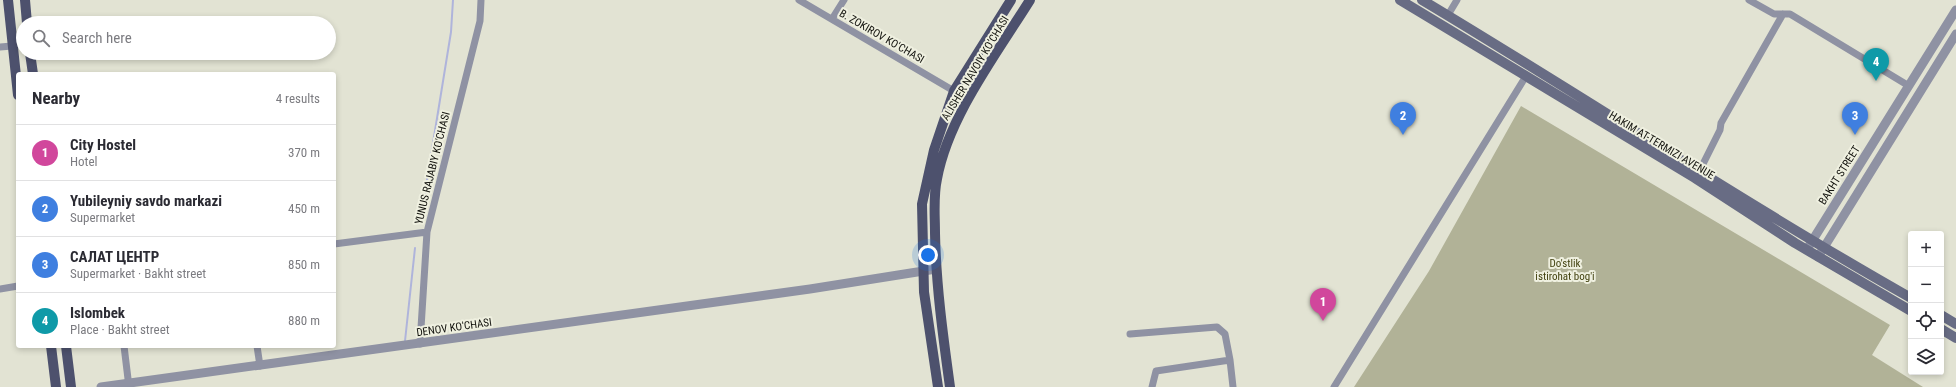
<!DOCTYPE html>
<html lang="en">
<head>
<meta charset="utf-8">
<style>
  :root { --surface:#fff; --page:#f2f2f3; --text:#2b2b33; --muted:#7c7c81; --line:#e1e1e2; --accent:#ea580c }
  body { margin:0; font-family:"Roboto Condensed",sans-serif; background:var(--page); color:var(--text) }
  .controls { position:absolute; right:12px; bottom:12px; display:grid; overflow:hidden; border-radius:4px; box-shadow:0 2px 6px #0003 }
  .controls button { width:36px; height:36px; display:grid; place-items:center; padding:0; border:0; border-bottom:1px solid var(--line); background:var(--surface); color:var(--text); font:20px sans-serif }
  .you { position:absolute; left:928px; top:255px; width:14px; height:14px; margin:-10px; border:3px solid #fff; border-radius:50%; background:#1a73e8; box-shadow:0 0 0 6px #1a73e833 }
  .badge { display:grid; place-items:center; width:26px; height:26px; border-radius:50%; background:var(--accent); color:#fff; font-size:13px; font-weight:700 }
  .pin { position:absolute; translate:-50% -33px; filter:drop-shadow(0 1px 2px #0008) }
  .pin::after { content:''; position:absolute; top:21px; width:14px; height:12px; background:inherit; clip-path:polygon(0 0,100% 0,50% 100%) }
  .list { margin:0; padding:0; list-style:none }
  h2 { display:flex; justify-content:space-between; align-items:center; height:52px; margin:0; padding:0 16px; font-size:17px }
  h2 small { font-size:13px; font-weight:400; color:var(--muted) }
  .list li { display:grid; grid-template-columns:26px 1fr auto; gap:12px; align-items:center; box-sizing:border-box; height:56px; padding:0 16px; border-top:1px solid var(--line) }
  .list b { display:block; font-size:15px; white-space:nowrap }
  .list p { margin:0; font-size:13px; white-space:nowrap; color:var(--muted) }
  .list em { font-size:13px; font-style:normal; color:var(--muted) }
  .icon { flex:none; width:22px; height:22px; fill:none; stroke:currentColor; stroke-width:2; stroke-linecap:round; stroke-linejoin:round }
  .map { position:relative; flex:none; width:1956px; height:387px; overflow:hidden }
  .search { position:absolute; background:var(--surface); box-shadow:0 2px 6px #0003; left:16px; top:16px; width:320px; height:44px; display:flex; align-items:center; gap:10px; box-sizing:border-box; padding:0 14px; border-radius:22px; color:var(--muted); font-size:15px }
  .panel { position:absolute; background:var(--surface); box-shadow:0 2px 6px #0003; left:16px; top:72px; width:320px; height:276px; border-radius:4px }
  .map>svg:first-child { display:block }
  .green { fill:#b1b297 }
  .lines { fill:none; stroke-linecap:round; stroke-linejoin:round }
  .stream { stroke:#afb4db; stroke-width:2 }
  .minor { stroke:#8f92a3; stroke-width:7 }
  .tertiary { stroke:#8f92a3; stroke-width:9 }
  .secondary { stroke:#686c84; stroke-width:10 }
  .primary { stroke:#4d516d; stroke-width:10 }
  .labels { text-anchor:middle; stroke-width:4; stroke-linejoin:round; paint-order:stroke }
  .street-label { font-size:11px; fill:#12120d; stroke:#eff0e0 }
  .park-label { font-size:11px; fill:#434311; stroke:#eff0e0 }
</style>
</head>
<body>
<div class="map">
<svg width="1956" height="387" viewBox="0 0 1956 387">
  <rect width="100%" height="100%" fill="#e2e3d3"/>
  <path class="green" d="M1521,106l369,219 -18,30 51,32h-569l75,-116z"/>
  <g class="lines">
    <path class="stream" d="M420,223l31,-191 2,-32
      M405,341l10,-93"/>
    <path class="minor" d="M799,0l155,91
      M1749,0l25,14h16l119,72
      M1448,15l9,-15
      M832,19l12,-19
      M0,47l12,-1
      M1700,170l20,-40 1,-7 62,-109
      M334,244l93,-12
      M0,289l18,-3
      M1130,334l87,-7 8,7 5,26
      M420,344l7,-112 53,-211 1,-21
      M124,346l5,41
      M257,346l3,20
      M1152,387l4,-16 74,-11 3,27
      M1334,387l192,-311"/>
    <path class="tertiary" d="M1809,246l147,-236
      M1818,257l138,-223
      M101,387l709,-98 126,-20"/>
    <path class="secondary" d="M1400,0l295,178 100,65 116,68
      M1422,0c164,98 323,204 489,298
      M1941,315l15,9
      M1941,329l15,9"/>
    <path class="primary" d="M8,0l10,95
      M25,0l2,23
      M30,53l3,21
      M51,346l5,41
      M66,346l5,41
      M938,387l-14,-95 -2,-88 12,-54 20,-59 57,-91
      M950,387c-7,-51 -14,-102 -15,-154 0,-18 -2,-36 2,-54 11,-62 60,-126 93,-179"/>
  </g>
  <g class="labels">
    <g class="street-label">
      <text transform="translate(882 36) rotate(30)" y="4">B. ZOKIROV KO'CHASI</text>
      <text transform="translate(975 68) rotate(-59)" y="4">ALISHER NAVOIY KO’CHASI</text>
      <text transform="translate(1662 145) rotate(31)" y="4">HAKIM AT-TERMIZI AVENUE</text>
      <text transform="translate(432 168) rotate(-76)" y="4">YUNUS RAJABIY KO'CHASI</text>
      <text transform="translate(1839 175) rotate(-58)" y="4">BAKHT STREET</text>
      <text transform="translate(454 327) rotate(-8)" y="4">DENOV KO'CHASI</text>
    </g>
    <g class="park-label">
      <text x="1565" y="267">Do'stlik<tspan x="1565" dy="13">istirohat bog'i</tspan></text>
    </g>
  </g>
</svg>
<div class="controls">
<button>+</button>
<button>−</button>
<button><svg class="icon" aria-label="locate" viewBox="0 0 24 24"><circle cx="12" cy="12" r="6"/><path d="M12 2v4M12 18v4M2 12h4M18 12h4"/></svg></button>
<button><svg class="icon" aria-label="layers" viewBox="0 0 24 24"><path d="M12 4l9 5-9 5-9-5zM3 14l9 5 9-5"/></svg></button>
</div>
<div class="you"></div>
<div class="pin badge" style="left:1323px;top:321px;background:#d1479c">1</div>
<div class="pin badge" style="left:1403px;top:135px;background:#3f7fe0">2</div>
<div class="pin badge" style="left:1855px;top:135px;background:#3f7fe0">3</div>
<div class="pin badge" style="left:1876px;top:81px;background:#0f9aa8">4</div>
<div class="search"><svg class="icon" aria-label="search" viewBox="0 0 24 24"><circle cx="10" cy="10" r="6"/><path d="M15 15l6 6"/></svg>Search here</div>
<section class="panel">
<h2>Nearby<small>4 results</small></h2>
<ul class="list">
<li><span class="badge" style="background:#d1479c">1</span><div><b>City Hostel</b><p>Hotel</p></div><em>370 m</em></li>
<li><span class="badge" style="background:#3f7fe0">2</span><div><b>Yubileyniy savdo markazi</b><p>Supermarket</p></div><em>450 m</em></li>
<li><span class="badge" style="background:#3f7fe0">3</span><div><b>САЛАТ ЦЕНТР</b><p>Supermarket · Bakht street</p></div><em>850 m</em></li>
<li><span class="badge" style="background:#0f9aa8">4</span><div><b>Islombek</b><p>Place · Bakht street</p></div><em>880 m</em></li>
</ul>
</section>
</div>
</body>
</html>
